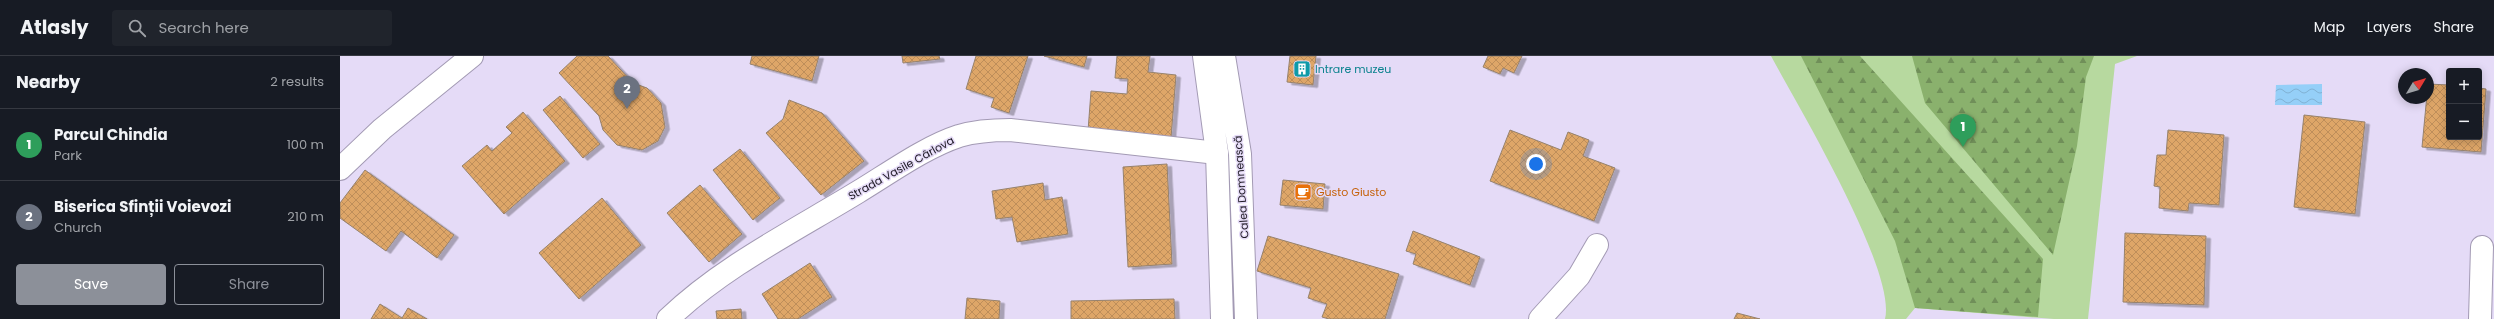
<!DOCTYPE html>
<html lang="en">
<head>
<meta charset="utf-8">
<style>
  :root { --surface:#171b24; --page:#20242c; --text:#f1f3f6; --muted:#9ea1a6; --line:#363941; --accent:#8c9099 }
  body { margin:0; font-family:Poppins,sans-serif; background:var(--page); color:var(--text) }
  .controls { position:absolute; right:12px; top:12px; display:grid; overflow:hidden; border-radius:4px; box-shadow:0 2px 10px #0003 }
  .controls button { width:36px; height:36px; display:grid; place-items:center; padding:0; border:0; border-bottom:1px solid var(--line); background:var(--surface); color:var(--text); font:20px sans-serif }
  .compass { position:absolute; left:2058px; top:12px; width:36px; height:36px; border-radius:50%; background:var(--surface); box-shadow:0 2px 10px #0003; rotate:52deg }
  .you { position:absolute; left:1196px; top:108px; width:14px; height:14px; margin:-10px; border:3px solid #fff; border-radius:50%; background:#1a73e8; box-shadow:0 0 0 6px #1a73e833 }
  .badge { display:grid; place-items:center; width:26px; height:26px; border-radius:50%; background:var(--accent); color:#fff; font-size:13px; font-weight:700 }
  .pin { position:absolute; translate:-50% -33px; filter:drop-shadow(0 1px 2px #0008) }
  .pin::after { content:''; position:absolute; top:21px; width:14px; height:12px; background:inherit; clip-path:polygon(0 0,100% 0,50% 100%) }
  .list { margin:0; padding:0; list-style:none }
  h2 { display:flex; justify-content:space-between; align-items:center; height:52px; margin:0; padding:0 16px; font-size:17px }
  h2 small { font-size:13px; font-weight:400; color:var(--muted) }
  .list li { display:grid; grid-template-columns:26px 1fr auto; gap:12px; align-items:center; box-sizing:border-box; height:72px; padding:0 16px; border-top:1px solid var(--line) }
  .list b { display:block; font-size:15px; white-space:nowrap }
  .list p { margin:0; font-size:13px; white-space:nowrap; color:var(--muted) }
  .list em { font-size:13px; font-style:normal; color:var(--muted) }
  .actions { display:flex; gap:8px; padding:12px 16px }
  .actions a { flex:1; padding:9px 0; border:1px solid var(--accent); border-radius:4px; text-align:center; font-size:14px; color:var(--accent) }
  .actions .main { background:var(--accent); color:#fff }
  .icon { flex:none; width:22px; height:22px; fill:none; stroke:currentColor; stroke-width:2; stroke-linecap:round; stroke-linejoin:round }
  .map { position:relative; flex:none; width:2154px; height:263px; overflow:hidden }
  header { display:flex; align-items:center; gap:24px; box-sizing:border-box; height:56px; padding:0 20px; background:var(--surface); border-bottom:1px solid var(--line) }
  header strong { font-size:19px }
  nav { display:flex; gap:22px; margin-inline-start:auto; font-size:14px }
  .search { width:280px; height:36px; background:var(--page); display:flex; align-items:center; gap:10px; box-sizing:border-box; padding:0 14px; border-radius:4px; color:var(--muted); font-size:15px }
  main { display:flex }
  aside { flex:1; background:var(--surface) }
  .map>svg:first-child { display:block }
  .green { fill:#b7d99f }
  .forest { fill:url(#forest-firs) }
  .water { fill:url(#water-waves) }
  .building { fill:url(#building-cross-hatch); stroke:#96826d; filter:url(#shadow) }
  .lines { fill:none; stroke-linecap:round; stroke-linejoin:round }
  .minor-casing { stroke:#a39ab4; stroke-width:24 }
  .major-casing { stroke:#a39ab4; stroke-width:24 }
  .minor { stroke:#fff; stroke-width:22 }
  .major { stroke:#fff; stroke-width:22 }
  .labels { text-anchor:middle; stroke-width:3; stroke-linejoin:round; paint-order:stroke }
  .culture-label { font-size:11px; fill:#0d838f; stroke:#e5dbf7; text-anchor:start }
  .street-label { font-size:11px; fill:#1d1923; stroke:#e5dbf7 }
  .food-label { font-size:11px; fill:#c56008; stroke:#e5dbf7; text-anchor:start }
</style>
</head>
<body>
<header>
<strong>Atlasly</strong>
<div class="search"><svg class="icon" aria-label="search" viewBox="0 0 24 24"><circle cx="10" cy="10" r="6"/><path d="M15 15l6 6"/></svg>Search here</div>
<nav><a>Map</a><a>Layers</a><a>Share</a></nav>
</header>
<main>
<aside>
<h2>Nearby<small>2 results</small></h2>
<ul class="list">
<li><span class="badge" style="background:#2e9e5b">1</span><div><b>Parcul Chindia</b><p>Park</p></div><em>100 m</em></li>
<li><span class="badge" style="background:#6b7280">2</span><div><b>Biserica Sfinții Voievozi</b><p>Church</p></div><em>210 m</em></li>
</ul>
<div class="actions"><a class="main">Save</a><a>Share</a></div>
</aside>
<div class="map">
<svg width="2154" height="263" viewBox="0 0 2154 263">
  <defs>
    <pattern id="forest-firs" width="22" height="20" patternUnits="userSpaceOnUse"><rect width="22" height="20" fill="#8ab16d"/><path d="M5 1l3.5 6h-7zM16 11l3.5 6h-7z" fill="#708f59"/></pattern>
    <pattern id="water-waves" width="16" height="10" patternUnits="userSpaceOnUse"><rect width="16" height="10" fill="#95cff8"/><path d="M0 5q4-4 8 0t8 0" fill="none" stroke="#80b1d4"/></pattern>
    <pattern id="building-cross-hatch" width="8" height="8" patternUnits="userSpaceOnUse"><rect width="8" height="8" fill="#dea668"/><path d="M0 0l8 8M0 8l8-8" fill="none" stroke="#be8e5a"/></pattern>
    <filter id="shadow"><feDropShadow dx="4.5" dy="2.5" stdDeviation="0" flood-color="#0004"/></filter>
  </defs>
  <rect width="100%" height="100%" fill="#e5dbf7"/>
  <path class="green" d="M1431,0h366l-22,8 -27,255h-34l-139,-11 -9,11h-21c12,-48 -87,-213 -114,-263z"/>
  <path class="forest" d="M1461,0h59l183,203 -5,58 -123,-9 -20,-67z
    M1572,0h182l-8,21 -9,69 -24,109 -128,-152z"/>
  <path class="water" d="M1982,28v21h-47l1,-20z"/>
  <path class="building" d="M237,0h31l25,27 14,5 14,15 4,24 -7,14 -16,9 -25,-5 -14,-15 -4,-14 -40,-43z
    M412,0h67l-7,25 -62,-17z
    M562,0h37l1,3 -37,4z
    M636,0h52l-19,57 -18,-6 3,-9 -28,-9z
    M704,0h43l-3,11z
    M777,0h33l-2,16 28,3 -5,63 -83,-7 3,-40 36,3 1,-15 -13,-1z
    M950,0h26l-3,29 -26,-3z
    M1148,0h34l-8,17 -11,-5 -3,6 -17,-7z
    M2088,28l21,1v52h30v-49l7,1 -5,63 -59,-5z
    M220,40l40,48 -17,14 -40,-48z
    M449,44l33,13 42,48 -43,34 -55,-62 17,-14z
    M183,56l42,49 -61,53 -42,-48 25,-21 5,6 20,-18 -6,-6z
    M1964,59l61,7 -10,92 -61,-7z
    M1170,74l51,20 7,-18 21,8 -6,16 32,12 -21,53 -104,-40z
    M1828,74l56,5 -5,70 -30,-2 -1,8 -29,-3 1,-21 -6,-1 3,-31h9z
    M400,93l40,49 -27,22 -40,-50z
    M827,108l5,100 -44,3 -5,-100z
    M25,114l89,65 -17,23 -36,-27 -15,20 -46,-33v-15z
    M943,124l42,4 -2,25 -43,-4z
    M703,127l2,17 17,-3 6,37 -51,8 -5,-25 -16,2 -4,-28z
    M360,129l42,49 -33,28 -42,-49z
    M262,142l39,47 -62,54 -40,-46z
    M1073,175l67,26 -10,28 -57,-21 3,-10 -10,-3z
    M1785,177l81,3 -2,69 -81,-3z
    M928,180l131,38 -14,45h-56l-7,-2 5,-13 -19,-6 3,-10 -54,-17z
    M470,207l22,34 -34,22h-20l-16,-25z
    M627,242l33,3 -1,18h-34z
    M834,243l1,20h-104v-18z
    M40,248l22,14 6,-10 19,11h-56z
    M401,253l1,10h-25l-1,-8z
    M1397,257l23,6h-26z"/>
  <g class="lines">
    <g class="minor-casing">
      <path id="minor" d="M0,113l42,-40 90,-73
        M328,263c54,-52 126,-88 190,-127 30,-18 67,-45 101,-56 17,-5 33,-6 51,-6l207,23
        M1200,263l39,-43 18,-31
        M2140,263l2,-72"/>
    </g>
    <g class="major-casing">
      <path id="major" d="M864,0l13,97 5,166
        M884,0l16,98 6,165"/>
    </g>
    <use href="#minor" class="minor"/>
    <use href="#major" class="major"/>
  </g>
  <defs>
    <g id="building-square" transform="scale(0.9)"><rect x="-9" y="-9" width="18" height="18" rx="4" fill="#0f9aa8" stroke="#e5dbf7"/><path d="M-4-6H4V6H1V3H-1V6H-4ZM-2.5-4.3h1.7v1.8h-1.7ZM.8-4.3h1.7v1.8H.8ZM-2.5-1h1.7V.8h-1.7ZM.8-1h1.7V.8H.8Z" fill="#fff"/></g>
    <g id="cafe-square" transform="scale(0.9)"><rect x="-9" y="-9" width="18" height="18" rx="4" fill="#e8710a" stroke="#e5dbf7"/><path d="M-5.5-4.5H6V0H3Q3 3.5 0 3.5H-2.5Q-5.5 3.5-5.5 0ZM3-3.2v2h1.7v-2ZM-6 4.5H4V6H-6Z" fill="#fff"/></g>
  </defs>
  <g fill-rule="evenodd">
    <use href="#building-square" x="962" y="13"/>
    <use href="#cafe-square" x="963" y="136"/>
  </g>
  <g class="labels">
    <g class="culture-label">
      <text x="975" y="17">Intrare muzeu</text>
    </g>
    <g class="street-label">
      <text transform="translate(561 112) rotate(-29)" y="4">Strada Vasile Cârlova</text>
      <text transform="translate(901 131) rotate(-94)" y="4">Calea Domnească</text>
    </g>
    <g class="food-label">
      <text x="976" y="140">Gusto Giusto</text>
    </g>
  </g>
</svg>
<div class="controls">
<button>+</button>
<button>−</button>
</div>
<svg class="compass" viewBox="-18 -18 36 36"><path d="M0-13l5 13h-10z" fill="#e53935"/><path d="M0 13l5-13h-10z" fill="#9ea1a6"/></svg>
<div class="you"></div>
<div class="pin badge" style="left:1623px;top:91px;background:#2e9e5b">1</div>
<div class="pin badge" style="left:287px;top:53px;background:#6b7280">2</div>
</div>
</main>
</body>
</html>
